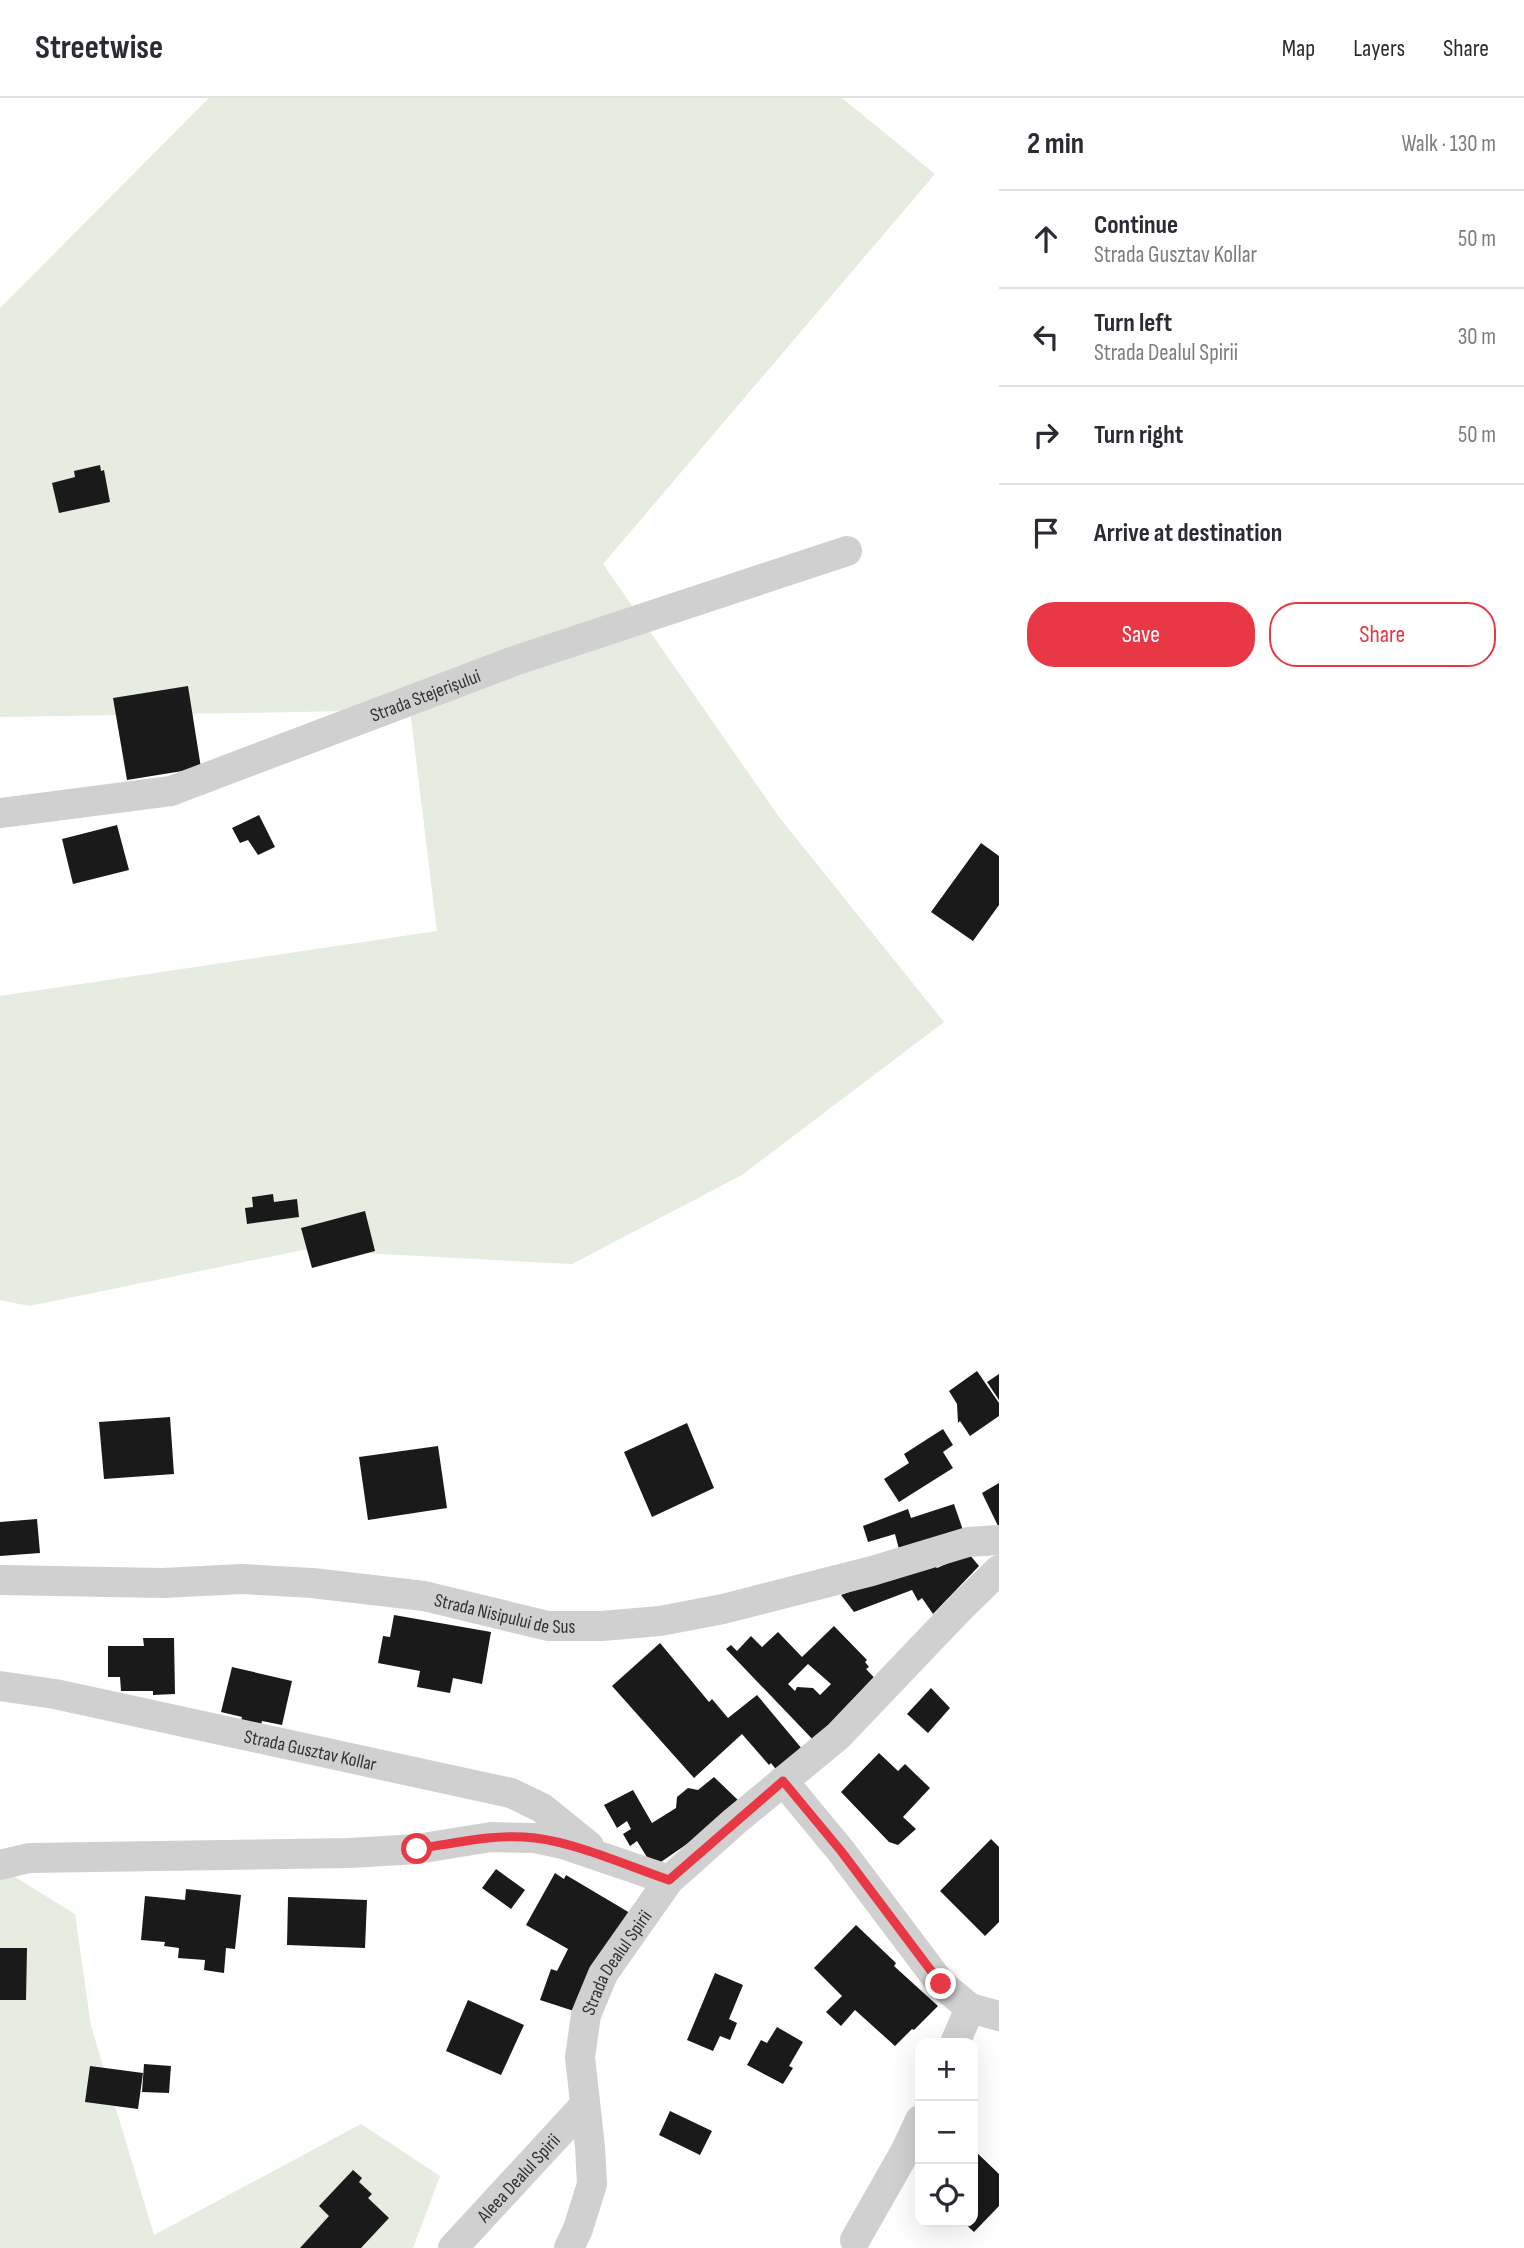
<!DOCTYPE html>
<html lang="en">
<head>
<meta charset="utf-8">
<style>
  :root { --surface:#fff; --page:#f7f7f7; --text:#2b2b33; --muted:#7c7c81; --line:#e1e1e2; --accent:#e83745 }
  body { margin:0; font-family:"Sofia Sans Condensed",sans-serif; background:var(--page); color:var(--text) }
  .controls { position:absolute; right:21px; bottom:21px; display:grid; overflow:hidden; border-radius:14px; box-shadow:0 7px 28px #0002 }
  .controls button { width:63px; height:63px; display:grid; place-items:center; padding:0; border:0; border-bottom:2px solid var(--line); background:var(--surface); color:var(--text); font:35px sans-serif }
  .stop { position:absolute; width:21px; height:21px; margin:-16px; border:5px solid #e83745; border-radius:50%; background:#fff }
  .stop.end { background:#e83745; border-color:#fff; box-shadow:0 2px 7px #0008 }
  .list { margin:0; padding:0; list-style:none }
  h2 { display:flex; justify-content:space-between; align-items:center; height:91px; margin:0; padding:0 28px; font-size:30px }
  h2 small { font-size:23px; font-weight:400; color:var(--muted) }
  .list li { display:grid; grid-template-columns:46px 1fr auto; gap:21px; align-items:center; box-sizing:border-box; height:98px; padding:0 28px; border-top:2px solid var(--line) }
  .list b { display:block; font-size:26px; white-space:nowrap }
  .list p { margin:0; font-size:23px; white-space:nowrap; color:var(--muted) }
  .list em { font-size:23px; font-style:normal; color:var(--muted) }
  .actions { display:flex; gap:14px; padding:21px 28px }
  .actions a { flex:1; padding:16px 0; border:2px solid var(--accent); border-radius:28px; text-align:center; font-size:24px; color:var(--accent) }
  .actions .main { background:var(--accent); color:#fff }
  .icon { flex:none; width:38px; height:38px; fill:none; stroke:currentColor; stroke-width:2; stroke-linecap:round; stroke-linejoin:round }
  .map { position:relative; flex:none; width:999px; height:2150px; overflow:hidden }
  header { display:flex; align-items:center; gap:42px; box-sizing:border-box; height:98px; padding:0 35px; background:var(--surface); border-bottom:2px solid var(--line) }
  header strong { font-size:33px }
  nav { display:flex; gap:38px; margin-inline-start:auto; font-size:24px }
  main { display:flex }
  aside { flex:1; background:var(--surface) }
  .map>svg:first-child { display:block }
  .green { fill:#e6ecdf }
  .building { fill:#1a1a1a; fill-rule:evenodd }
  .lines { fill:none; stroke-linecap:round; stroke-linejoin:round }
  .minor { stroke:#d0d0d0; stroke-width:30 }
  .route { stroke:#e83745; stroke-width:9 }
  .labels { text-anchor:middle; stroke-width:7; stroke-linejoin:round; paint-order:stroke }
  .street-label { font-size:19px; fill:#333; stroke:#fff }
</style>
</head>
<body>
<header>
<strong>Streetwise</strong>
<nav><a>Map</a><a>Layers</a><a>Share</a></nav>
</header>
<main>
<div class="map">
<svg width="999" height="2150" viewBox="0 0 999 2150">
  <rect width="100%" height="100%" fill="#fff"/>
  <path class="green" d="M209,0h633l93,76 -332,390 176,253 165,205 -202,153 -170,89 -269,-14 -274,56 -29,-6v-304l437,-65 -27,-221 -410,7v-409z
    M0,1770l75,46 16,112 63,209 207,-111 79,52 -27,72h-413z"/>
  <path class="building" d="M100,367l1,6 3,-1 6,32 -51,11 -7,-30 23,-6 -1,-6z
    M188,588l13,82 -74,12 -14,-82z
    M259,717l16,32 -17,8 -10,-15 -8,3 -8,-15z
    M117,727l12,45 -56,14 -11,-45z
    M981,745l18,13v49l-26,36 -42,-29z
    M273,1096l1,8 23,-3 2,18 -52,7 -2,-16 8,-1 -1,-10z
    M365,1113l10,40 -63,17 -11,-40z
    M977,1273l22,32v13l-29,20 -10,-15 -2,2 -1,-19 -8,-13z
    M999,1276v26l-12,-18z
    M170,1319l4,57 -70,5 -5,-57z
    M687,1325l27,65 -62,29 -28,-65z
    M943,1331l10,16 -10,7 10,16 -54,34 -15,-23 25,-16 -5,-9z
    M438,1348l9,62 -79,12 -9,-63z
    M999,1385v45l-17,-35z
    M954,1406l11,32 -65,17 -5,-19 -27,8 -5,-16 45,-17 3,9z
    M37,1421l3,34 -40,3v-34z
    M969,1456l10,12 -46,48 -11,-16 -4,3 -6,-11 -58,22 -13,-17 90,-33 6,6z
    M394,1517l97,17 -9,52 -29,-6 -3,15 -33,-6 3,-16 -42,-8 5,-27 7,1z
    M834,1528l33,34 -2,2 4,5 -3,2 18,19 -66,57 -92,-96 5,-4 6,6 14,-15 11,11 16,-15 24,25zM808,1566l23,20 -11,11 -7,-7 -16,-1 -2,4 -7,-7z
    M143,1540h31l1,56 -22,1v-4h-32l-1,-14h-12v-31h36z
    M660,1545l49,59 3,-3 16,19 29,-23 46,55 -25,22 -7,-9 -2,2 -27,-31 -48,44 -82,-92z
    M232,1569l60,14 -10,44 -20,-4 -2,8 -20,-5 2,-7 -21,-5z
    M931,1590l19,20 -22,25 -21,-19z
    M879,1655l19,18 7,-7 25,24 -27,29 13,12 -18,16 -9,-3 -48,-50z
    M714,1679l25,24 -7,12 -74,51 -8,-2 -13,-21 -7,5 -7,-12 8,-5 -4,-8 -10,7 -13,-23 29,-15 19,33 24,-15 1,-11 11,-9 10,2z
    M991,1741l8,8v75l-14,14 -45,-45z
    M496,1771l29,21 -14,19 -29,-21z
    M555,1775l9,6 2,-4 64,38 -53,99 -37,-12 11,-31 6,2 11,-22 -42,-24z
    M186,1791l55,6 -6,54 -9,-1 -2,25 -20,-3 1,-10 -27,-2 1,-10 -15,-2 1,-4 -24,-2 4,-44 40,4z
    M288,1799l79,3 -2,48 -78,-3z
    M856,1827l40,38 -2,3 44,40 -24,24 -2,-1 -17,17 -40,-36 -14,16 -15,-14 16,-16 -28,-28z
    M0,1850h27l-1,52h-26z
    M715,1875l28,12 -14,34 8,4 -7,17 -10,-4 -7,15 -26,-11z
    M468,1902l56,25 -23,50 -55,-24z
    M777,1929l26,15 -14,24 4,2 -10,16 -36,-19 14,-25 6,3z
    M144,1966l27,2 -2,27 -27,-1z
    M90,1968l53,7 -5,36 -53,-7z
    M670,2013l42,20 -12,24 -41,-20z
    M973,2051l26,25v32l-25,26 -11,-10h10z
    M353,2072l9,8 -3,4 13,12 -4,4 21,20 -28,30h-61l29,-32 -10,-10z"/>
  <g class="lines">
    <g class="minor">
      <path id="s1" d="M0,715l171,-22 346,-131 330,-109"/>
      <path id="s2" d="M0,1482l163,3 79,-4 70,4 112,13 124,30h54l58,-5 63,-12 149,-38 96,-29 31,-2"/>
      <path id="s3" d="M0,1588l55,8 456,99 31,15 47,38"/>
      <path d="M783,1683l58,70 100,133 29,24 29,8"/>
      <path d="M0,1767l29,-7 321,-5 67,-4 74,-12 44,1 28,6 106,36"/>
      <path d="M955,1945l15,-35"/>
      <path d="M855,2142l50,-88 15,-32"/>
      <path id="s4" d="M453,2150l131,-142"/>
      <path id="s5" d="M569,2150l9,-19 14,-45 -2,-37 -10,-90 6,-42 17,-41 66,-94 66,-59 103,-85 124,-130 37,-36"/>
    </g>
  </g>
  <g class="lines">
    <path class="route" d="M417,1751c39,-6 78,-16 118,-11 42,5 93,28 134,42l114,-99 58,70 100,133"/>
  </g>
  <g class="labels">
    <g class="street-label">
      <text dy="7" stroke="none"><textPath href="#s1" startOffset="444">Strada Stejerișului</textPath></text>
      <text dy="7" stroke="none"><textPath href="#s2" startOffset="508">Strada Nisipului de Sus</textPath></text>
      <text dy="7" stroke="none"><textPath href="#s3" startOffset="317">Strada Gusztav Kollar</textPath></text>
      <text dy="7" stroke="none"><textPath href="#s5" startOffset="299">Strada Dealul Spirii</textPath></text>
      <text dy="7" stroke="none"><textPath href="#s4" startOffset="96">Aleea Dealul Spirii</textPath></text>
    </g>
  </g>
</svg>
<div class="controls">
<button>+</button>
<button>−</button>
<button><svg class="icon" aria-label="locate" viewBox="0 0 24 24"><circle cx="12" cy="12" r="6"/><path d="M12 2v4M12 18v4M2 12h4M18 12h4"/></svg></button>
</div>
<div class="stop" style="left:417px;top:1751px"></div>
<div class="stop end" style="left:941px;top:1886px"></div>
</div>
<aside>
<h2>2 min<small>Walk · 130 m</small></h2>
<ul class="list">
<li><svg class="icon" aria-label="ahead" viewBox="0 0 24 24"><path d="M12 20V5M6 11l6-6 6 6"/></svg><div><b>Continue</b><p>Strada Gusztav Kollar</p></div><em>50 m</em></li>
<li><svg class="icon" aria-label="left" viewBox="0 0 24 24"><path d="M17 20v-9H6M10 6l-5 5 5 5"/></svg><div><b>Turn left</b><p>Strada Dealul Spirii</p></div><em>30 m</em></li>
<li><svg class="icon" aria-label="right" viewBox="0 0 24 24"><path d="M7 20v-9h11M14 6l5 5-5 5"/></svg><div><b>Turn right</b></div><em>50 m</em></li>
<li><svg class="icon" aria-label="arrive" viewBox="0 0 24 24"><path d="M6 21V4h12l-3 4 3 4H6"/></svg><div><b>Arrive at destination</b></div></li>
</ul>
<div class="actions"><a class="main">Save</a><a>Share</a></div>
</aside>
</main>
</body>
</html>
